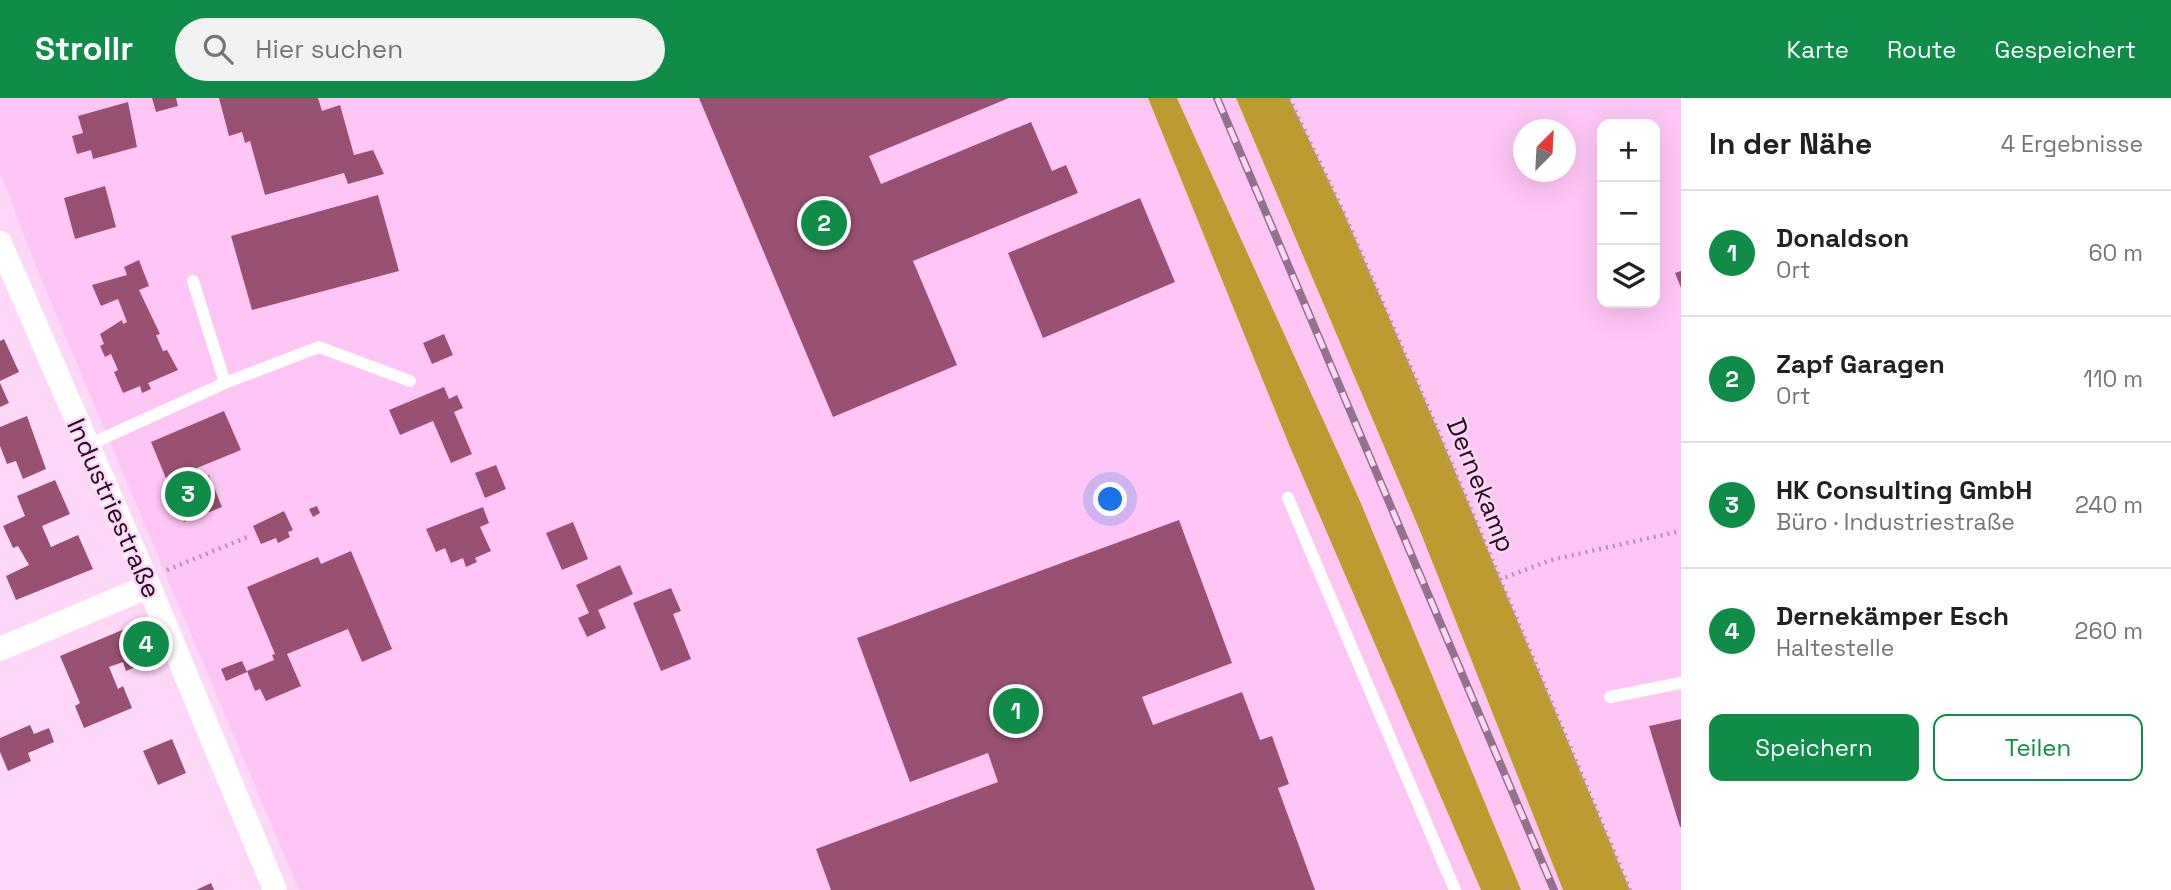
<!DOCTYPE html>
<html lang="de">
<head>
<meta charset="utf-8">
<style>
  :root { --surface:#fff; --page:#f2f2f2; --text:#202124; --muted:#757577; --line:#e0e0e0; --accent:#0f8c47 }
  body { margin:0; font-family:"Space Grotesk",sans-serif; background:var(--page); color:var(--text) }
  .controls { position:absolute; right:21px; top:21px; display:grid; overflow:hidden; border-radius:14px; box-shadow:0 7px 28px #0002 }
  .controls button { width:63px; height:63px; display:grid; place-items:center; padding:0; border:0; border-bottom:2px solid var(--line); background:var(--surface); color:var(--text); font:35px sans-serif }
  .compass { position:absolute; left:1513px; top:21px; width:63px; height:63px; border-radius:50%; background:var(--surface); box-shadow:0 7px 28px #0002; rotate:24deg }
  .you { position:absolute; left:1111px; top:402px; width:24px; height:24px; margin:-18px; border:5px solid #fff; border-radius:50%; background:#1a73e8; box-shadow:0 0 0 10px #1a73e833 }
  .badge { display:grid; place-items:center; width:46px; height:46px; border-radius:50%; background:var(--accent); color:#fff; font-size:23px; font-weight:700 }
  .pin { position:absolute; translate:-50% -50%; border:4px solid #fff; box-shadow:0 2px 7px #0006 }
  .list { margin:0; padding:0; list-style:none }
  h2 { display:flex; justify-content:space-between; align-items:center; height:91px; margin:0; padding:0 28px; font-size:30px }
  h2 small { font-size:23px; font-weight:400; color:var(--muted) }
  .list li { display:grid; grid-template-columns:46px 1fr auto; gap:21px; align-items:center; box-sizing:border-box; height:126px; padding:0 28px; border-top:2px solid var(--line) }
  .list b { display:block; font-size:26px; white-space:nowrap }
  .list p { margin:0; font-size:23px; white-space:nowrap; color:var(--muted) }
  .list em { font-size:23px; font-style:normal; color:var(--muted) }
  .actions { display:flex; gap:14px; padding:21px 28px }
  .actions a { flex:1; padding:16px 0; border:2px solid var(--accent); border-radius:14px; text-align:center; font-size:24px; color:var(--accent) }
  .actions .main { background:var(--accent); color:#fff }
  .icon { flex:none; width:38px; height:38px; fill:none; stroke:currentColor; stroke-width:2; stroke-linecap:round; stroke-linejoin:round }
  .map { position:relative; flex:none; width:1681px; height:792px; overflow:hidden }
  header { display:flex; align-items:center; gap:42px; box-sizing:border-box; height:98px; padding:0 35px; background:var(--accent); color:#fff }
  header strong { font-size:33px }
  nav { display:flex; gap:38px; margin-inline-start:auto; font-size:24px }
  .search { width:490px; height:63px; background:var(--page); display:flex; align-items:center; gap:18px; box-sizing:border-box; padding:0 24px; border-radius:38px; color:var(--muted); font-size:26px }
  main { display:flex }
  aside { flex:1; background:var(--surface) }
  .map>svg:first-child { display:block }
  .built { fill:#fec5f5; fill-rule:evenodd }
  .forest { fill:#bc9c2f }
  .building { fill:#985172 }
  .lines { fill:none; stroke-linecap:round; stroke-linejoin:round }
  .path { stroke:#b694b1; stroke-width:4.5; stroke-dasharray:2 5; stroke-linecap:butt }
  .service { stroke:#fff; stroke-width:12 }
  .minor { stroke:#fff; stroke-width:24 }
  .rail-casing { stroke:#92738d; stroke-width:8 }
  .rail { stroke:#ffd7f8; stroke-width:5; stroke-dasharray:16; stroke-linecap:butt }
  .labels { text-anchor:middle; stroke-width:5; stroke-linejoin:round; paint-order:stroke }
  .street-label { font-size:26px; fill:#230c20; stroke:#ffd7f8 }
</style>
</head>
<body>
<header>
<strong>Strollr</strong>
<div class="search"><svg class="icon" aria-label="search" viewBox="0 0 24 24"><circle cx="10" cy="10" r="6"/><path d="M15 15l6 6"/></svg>Hier suchen</div>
<nav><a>Karte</a><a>Route</a><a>Gespeichert</a></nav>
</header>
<main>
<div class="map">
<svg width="1681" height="792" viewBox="0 0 1681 792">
  <rect width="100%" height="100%" fill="#ffd7f8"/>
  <path class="built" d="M0,0h1148l142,349 191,443h-1182l-262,-621 -37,-97z
    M1177,0h59l182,428 145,364h-42l-161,-389z
    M1287,0h394v792h-51l-64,-155zM1602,26h53v179h-53zM1524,32h42v42h-42z"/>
  <path class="forest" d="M1148,0h29l183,403 161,389h-40l-191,-443z
    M1236,0h53l54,113 96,222 191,457h-67l-145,-364z"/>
  <path class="building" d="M152,0h24l2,8 -22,6z
    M219,0h99l4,13 18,-6 14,50 19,-5 11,24 -36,10 -4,-11 -79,22 -15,-54 -5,2 -3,-11 -13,4z
    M699,0h310l-140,58 12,28 150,-62 21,49 14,-6 12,28 -165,68 44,104 -124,52z
    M128,4l9,45 -44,12 -2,-9 -14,4 -5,-18 11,-3 -5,-17z
    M105,88l11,41 -41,12 -11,-41z
    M378,97l21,76 -147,39 -21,-74z
    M1140,100l35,84 -132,56 -35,-85z
    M139,162l10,26 -10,4 21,44 -4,1 7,16 4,-1 11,20 -30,13 3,6 -9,4 -2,-7 -17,7 -9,-21 4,-2 -7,-16 -6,3 -5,-11 4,-2 -4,-10 22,-14 1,4 4,-2 -9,-23 -17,7 -9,-21 35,-10 -3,-8z
    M1681,173v17l-6,-15z
    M444,236l9,21 -21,9 -9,-21z
    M4,241l15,33 -19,9v-40z
    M0,285l9,20 -9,4z
    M444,289l5,12 8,-4 6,13 -9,4 18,42 -21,9 -18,-42 -33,14 -11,-25z
    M224,313l17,39 -44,18 4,10 8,-3 13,32 -38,15 -33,-80z
    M27,318l19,53 -23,10 -7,-18 -9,3 -7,-18v-19z
    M496,367l10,24 -21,9 -10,-25z
    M55,382l15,34 -28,12 9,21 27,-12 15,34 -77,31 -10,-24 23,-11 -11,-19 -5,2 -10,-22 22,-10 -8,-20z
    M317,408l3,7 -7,4 -4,-8z
    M483,409l6,16 -9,4 11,24 -16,7 2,4 -11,5 -3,-9 -12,5 -6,-15 -9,4 -10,-23z
    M284,413l9,19 -5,2 2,5 -12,6 -2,-5 -15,6 -8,-18z
    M1179,422l53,143 -90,34 11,28 89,-33 18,48 12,-4 17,48 -11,4 37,102h-484l-15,-41 182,-67 -10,-29 -78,29 -53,-144z
    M573,424l15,37 -26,11 -16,-37z
    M351,453l41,98 -30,13 -14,-33 -61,25 14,32 -35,15 -6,-12 -5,2 -8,-20 27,-11 -2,-5 3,-1 -28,-67 71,-30 3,7z
    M620,467l13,29 -35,16 8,18 -19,9 -9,-19 11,-5 -13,-28z
    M671,490l10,23 -8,3 18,45 -30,12 -28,-68z
    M127,530l16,36 -17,7 -3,-9 -14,5 9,22 5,-3 9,22 -48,20 -9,-22 5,-3 -20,-47z
    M242,563l5,11 -21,9 -5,-12z
    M1681,621v108h-1l-31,-101z
    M30,627l4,9 15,-6 5,14 -26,11 3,8 -23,10 -8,-19v-14z
    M172,641l14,34 -28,12 -15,-34z
    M211,785l3,7h-18z"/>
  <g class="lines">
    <path class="path" d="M1289,0l54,113 96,222 191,457
      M167,472l83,-34
      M1499,482l52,-20 130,-29"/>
    <path class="service" d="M225,285l94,-36 91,34
      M86,348l139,-63 -32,-102
      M1288,400l167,392
      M1610,599l71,-14"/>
    <path class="minor" d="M0,145l149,343 126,304
      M0,551l149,-63"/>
    <g class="rail-casing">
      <path id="rail" d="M1217,0l337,792"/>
    </g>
    <use href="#rail" class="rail"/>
  </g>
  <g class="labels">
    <g class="street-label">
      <text transform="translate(1481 387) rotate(68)" y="9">Dernekamp</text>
      <text transform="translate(114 410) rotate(66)" y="9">Industriestraße</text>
    </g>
  </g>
</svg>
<div class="controls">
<button>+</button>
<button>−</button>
<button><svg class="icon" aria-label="layers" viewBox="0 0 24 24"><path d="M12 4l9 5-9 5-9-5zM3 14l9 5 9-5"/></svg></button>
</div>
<svg class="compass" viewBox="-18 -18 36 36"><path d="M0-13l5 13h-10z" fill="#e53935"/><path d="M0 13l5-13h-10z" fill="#757577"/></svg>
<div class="you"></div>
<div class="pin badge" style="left:1016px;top:613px">1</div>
<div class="pin badge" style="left:824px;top:125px">2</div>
<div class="pin badge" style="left:188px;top:396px">3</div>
<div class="pin badge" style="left:146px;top:546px">4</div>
</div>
<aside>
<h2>In der Nähe<small>4 Ergebnisse</small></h2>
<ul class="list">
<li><span class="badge">1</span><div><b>Donaldson</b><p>Ort</p></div><em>60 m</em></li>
<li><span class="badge">2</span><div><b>Zapf Garagen</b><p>Ort</p></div><em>110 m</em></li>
<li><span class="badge">3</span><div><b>HK Consulting GmbH</b><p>Büro · Industriestraße</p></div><em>240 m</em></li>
<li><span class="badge">4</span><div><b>Dernekämper Esch</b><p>Haltestelle</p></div><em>260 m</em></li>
</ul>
<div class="actions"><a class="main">Speichern</a><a>Teilen</a></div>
</aside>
</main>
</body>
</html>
